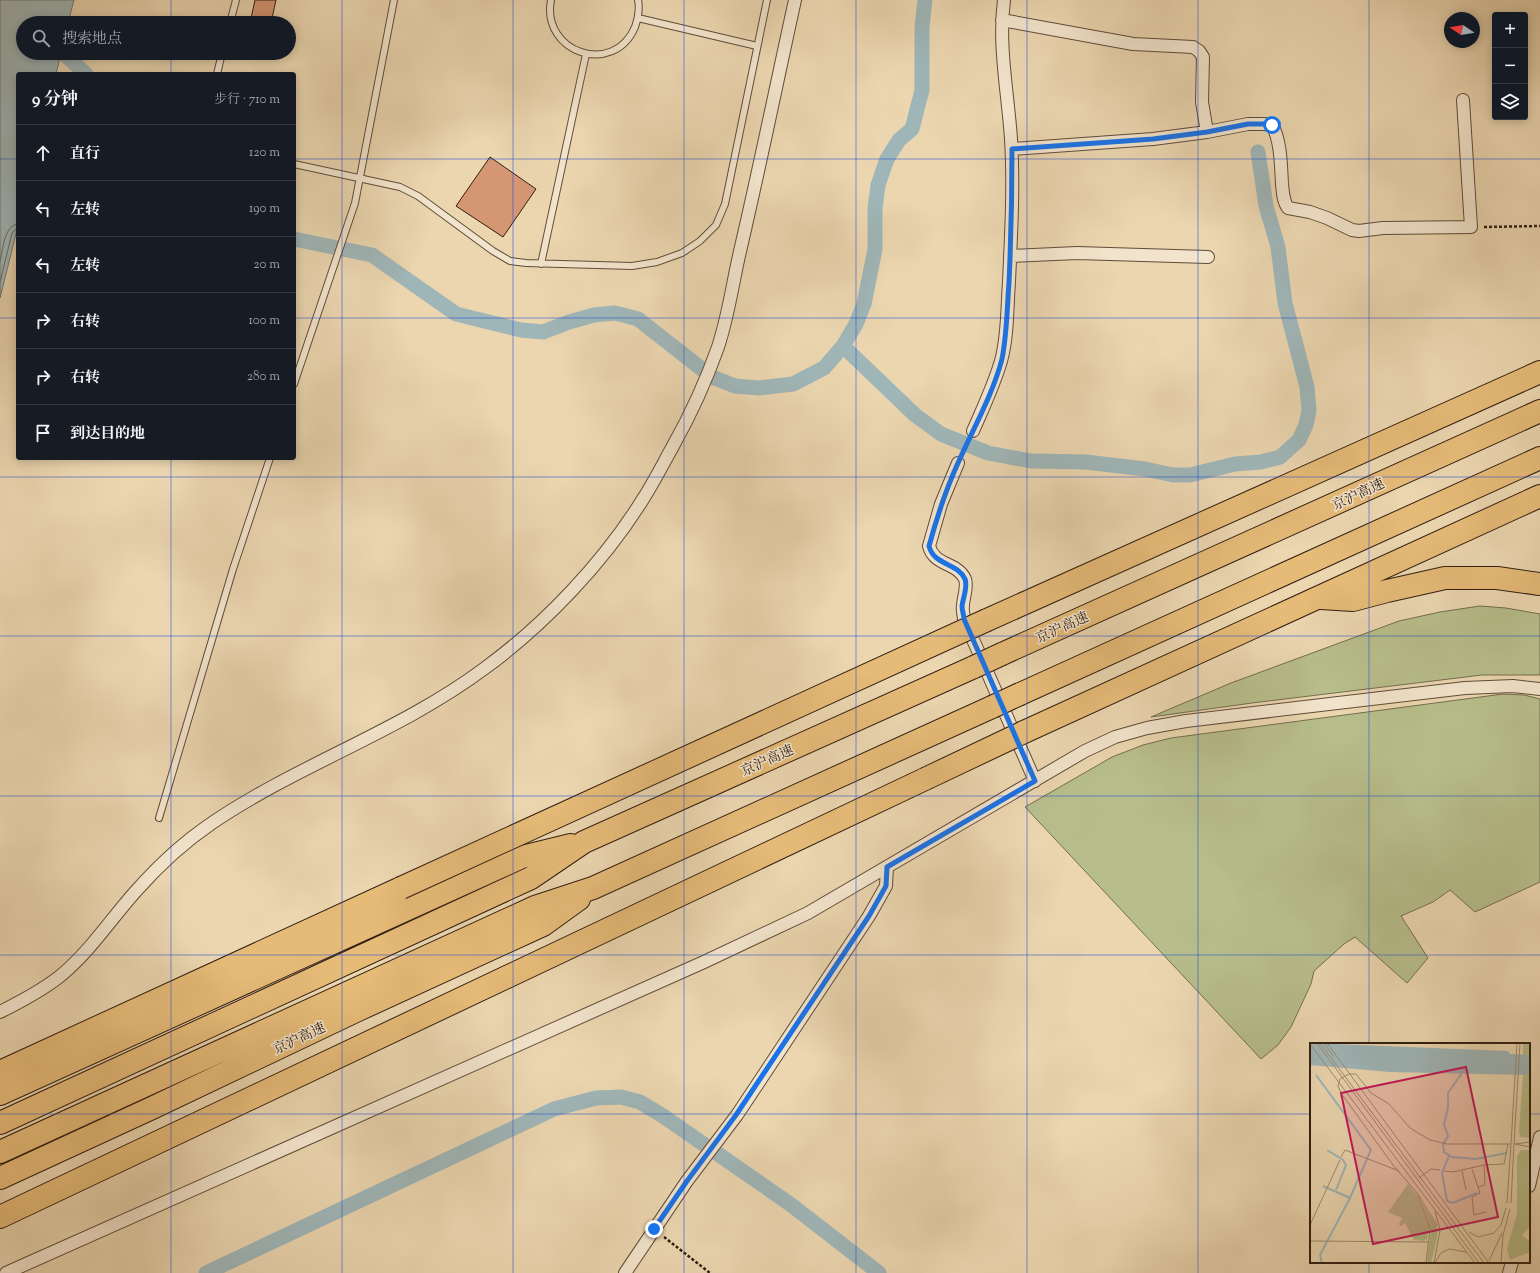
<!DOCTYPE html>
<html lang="zh">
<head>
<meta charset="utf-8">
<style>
  :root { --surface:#171b24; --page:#20242c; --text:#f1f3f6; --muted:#9ea1a6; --line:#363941 }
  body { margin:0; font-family:"Sorts Mill Goudy","Noto Serif SC",serif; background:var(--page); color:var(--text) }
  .controls { position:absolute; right:12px; top:12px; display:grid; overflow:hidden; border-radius:4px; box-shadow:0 2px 10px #0003 }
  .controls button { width:36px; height:36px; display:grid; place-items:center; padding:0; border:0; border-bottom:1px solid var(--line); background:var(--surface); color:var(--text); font:20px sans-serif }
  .compass { position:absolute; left:1444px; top:12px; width:36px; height:36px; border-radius:50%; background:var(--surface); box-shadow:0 2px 10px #0003; rotate:282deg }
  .stop { position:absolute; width:12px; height:12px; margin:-9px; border:3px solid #1a73e8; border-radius:50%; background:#fff }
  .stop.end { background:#1a73e8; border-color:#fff; box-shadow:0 1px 4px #0008 }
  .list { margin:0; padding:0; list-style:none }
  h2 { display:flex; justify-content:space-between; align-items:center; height:52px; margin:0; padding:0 16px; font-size:17px }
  h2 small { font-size:13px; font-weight:400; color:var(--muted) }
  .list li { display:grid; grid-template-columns:26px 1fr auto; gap:12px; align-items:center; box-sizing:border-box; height:56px; padding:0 16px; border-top:1px solid var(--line) }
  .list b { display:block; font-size:15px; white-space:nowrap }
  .list em { font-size:13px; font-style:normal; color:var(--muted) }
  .icon { flex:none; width:22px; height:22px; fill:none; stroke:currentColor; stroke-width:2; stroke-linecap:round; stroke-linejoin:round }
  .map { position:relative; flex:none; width:1540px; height:1273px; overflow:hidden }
  .search { position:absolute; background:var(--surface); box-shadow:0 2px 10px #0003; left:16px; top:16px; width:280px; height:44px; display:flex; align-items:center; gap:10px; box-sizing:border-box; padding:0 14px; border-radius:22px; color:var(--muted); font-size:15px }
  .panel { position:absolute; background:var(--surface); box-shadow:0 2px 10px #0003; left:16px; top:72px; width:280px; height:388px; border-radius:4px }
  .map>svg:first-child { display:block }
  .green { fill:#b7be8b; stroke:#746e4e }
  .water { fill:#9fb6b8; stroke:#737975 }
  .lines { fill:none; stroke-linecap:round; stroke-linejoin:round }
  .shore { stroke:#686a64; stroke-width:1 }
  .canal { stroke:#9fb6b8; stroke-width:15 }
  .building { fill:#d59674; stroke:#311e10 }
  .lane-casing { stroke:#604c38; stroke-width:8 }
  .street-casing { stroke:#604c38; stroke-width:14 }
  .highway-casing { stroke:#311e10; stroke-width:24 }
  .path { stroke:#311e10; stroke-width:2.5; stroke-dasharray:3 2; stroke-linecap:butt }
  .lane { stroke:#f2e4cc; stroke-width:6 }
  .street { stroke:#f2e4cc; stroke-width:12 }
  .highway { stroke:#e6bb78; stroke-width:22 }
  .highway-bridge-casing { stroke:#311e10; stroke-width:24; stroke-linecap:butt }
  .highway-bridge { stroke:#e6bb78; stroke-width:22 }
  .route { stroke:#1a73e8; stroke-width:5 }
  .grid { fill:none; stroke:#1d4ed8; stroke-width:1; stroke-opacity:0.55 }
  .labels { text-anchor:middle; stroke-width:3; stroke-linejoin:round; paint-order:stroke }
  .street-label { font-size:14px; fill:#311e10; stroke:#f2e4cc }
  .inset-river { fill:none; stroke:#9fb6b8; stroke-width:2 }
  .inset-road { fill:none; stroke:#a18c70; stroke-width:1 }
  .view { fill:#c2185b; fill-opacity:0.15; stroke:#c2185b; stroke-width:2 }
  .inset-edge { fill:none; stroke:#311e10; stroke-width:2 }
</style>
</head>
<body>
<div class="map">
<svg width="1540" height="1273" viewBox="0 0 1540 1273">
  <rect width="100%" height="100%" fill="#ebd6b0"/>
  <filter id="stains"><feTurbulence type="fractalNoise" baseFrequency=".005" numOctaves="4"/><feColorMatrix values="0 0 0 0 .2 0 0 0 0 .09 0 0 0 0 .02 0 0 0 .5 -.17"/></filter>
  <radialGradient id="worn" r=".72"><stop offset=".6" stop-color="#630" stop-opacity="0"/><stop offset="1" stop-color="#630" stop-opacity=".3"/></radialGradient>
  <path class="green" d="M1480,606l26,2 34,6v61h-58l-230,28 -101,14 80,-34 168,-62 41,-9z
    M1503,694l21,1 16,4v183l-65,30 -25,-22 -17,12 -32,14 27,42 -21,25 -52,-46 -11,7 -30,27 -3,13 -20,43 -13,18 -17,14 -236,-252 87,-50 31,-12 28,-7z"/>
  <path class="water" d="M0,0h74l-6,23h-45v30h38l-5,21h-38v152l-18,72z"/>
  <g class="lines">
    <path class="shore" d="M0,261c3,-11 4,-36 18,-37
      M0,282l12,-49 3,-3 3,-1"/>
    <path class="canal" d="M63,53l23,21
      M294,239l78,16 84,59 65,16 22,2 26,-10 25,-7 21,-2 23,6 74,58 23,9 24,2 34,-4 31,-16 19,-22 13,-22 8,-20 11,-55v-40l3,-24 9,-26 12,-19 13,-11 10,-39v-63l3,-27
      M843,346l72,69 26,19 47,19 43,8 55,1 59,7 28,6h17l45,-11 26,-2 19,-5 19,-17 7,-15 3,-15 -2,-23 -22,-84 -7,-56 -12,-41 -8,-54
      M206,1273l348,-164 42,-11 25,-1 19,5 23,14 127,88 89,69"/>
  </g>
  <path class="building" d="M255,0h21l-5,23h-21z
    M490,157l46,32 -33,48 -47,-31z"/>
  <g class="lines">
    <g class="lane-casing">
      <path id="lane" d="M551,0c-10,53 63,77 84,27 3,-9 5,-18 3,-27
        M638,18l119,28
        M230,23l6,-23
        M217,74l5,-21
        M294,164l106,23 18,9 75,55 17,10 16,2 106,3 25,-4 25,-9 18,-12 16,-16 9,-21 42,-204
        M541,264l45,-210
        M294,384l61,-181 39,-203
        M159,818l74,-249 37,-111"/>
    </g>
    <g class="street-casing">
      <path id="street" d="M1002,20l131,24 60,3 6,4 4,6 -1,45 5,30
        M1012,149l141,-10 54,-7 41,-8h16l8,1c9,15 9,42 10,59 1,9 1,17 6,24l22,4 17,6 25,12 7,1 24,-3 88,-1 -8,-127
        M1010,256l67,-3 131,4
        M973,431c10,-23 21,-46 28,-70 7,-25 6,-53 8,-79 2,-47 5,-95 2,-143 -3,-46 -13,-93 -7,-139
        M958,463l-17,41 -12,42c5,20 28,16 36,33 3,8 -2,19 -2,27 -1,5 1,9 1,13l71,162
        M0,1012c20,-10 41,-21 59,-35 30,-24 51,-57 77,-86 23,-26 48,-49 76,-68 87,-59 189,-92 273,-155 59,-43 119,-106 158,-169 11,-17 20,-35 30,-53 18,-32 33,-65 45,-99 11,-33 15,-67 23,-100 19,-82 36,-165 54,-247
        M1529,1186l11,-49
        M6,1273l698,-311 104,-49 277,-162 30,-14 32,-9 39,-7 279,-33 48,-2 27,3
        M625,1273l62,-92 50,-66 132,-199 17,-30 1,-19
        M1509,1273l3,-11"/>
    </g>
    <g class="highway-casing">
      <path id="highway" d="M1321,598l32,2 34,-9 58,-13h52l43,6
        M987,620l553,-248
        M1002,654l538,-243
        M1020,694l520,-236
        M1024,732l516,-236
        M0,1072l401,-184
        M0,1094l522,-237 49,-12
        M0,1123l531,-245 53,-36 390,-175
        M0,1152l535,-245 58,-19 399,-181
        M0,1178l152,-70 206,-98 185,-85 36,-26
        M0,1217l925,-438"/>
    </g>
    <path class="path" d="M1484,227l56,-1
      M963,453l5,-10
      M664,1237l46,36"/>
    <use href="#lane" class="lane"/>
    <use href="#street" class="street"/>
    <use href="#highway" class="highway"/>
    <g class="highway-bridge-casing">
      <path id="highway-bridge" d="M974,667l28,-13
        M992,707l28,-13
        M925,779l99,-47
        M401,888l586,-268"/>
    </g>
    <use href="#highway-bridge" class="highway-bridge"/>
  </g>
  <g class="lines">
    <path class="route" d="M654,1229l33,-48 49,-66 133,-199 17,-30 1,-19 148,-86 -71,-162c0,-4 -2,-8 -2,-13 1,-8 6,-19 3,-27 -8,-17 -31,-13 -36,-33 8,-29 17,-57 29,-83 15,-34 35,-69 44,-104 5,-25 5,-51 7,-76 2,-44 3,-89 3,-134l141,-10 54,-7 41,-8h16l8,1"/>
  </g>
  <path class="grid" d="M171,0v23M342,0v1273M513,0v1273M684,0v1273M856,0v1273M1027,0v1273M1198,0v1273M1369,0v1044M171,53v21M0,159h18M294,159h1246M0,318h18M294,318h1246M171,458v815M0,477h1540M0,636h1540M0,796h1540M0,955h1540M0,1114h1311M1529,1114h11M1369,1262v11"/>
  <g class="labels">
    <g class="street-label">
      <text transform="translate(1358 494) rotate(-25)" y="5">京沪高速</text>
      <text transform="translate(1062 627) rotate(-24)" y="5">京沪高速</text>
      <text transform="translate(767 760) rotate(-24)" y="5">京沪高速</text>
      <text transform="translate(299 1038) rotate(-25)" y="5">京沪高速</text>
    </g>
  </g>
  <g transform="translate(1310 1043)">
    <rect width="220" height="220" fill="#ebd6b0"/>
    <path d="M213,0h7v12h-7zM213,32h7v63l-9,-1 -2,-5zM211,107h9v77l-8,8 8,7v10l-20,8 -3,-11 10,-35v-58zM98,141l10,12 11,32 -2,11 -3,2 -10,-1 -9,-17 -4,3 -2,-1 3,-7 -14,-6zM109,151l18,30v13l-6,26h-3l-1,-4 4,-29z" fill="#b7be8b"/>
    <path d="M0,0l198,8 2,3 20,1v20l-140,-3 -80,-7z" fill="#9fb6b8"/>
    <path class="inset-river" d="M152,30l-14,20v15l-4,16 4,12 -5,8 1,8 8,5 24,2 31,-6M6,32l55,75 -21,48 -30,57 2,8M17,107l16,10 3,5 -10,25M139,113l-7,17 5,28 6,2 24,-10M13,143l27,12"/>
    <path class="inset-road" d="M7,0l162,220M10,0l164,220M14,0l10,14M17,0l162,220M0,1l165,219M201,101l6,-101M204,101l6,-101M205,101l15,-2M205,101l15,3M31,114l4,-7 54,21M162,126l8,24 -8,4 2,18 12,-3M134,128l9,1 31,-7 20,-1 4,-20M152,128l4,19M109,135l12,-9 9,1M168,144l7,-2 -1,-20M197,160l4,-59M201,160l3,-59M0,182l30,-65M159,189l9,5 16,-4 7,-8 5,-17M0,198l118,1M179,218l13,-28M116,220l4,-34 -12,-35 -25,-29 -52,-72 -3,-7 2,-7 9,-5h7l15,19 18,11 21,24 20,12 17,4h63M124,220l6,-33 -5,-19M125,220l6,-10 8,-4 17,3M191,220l2,-28 7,-26"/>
    <path class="view" d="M156,24l32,150 -125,27 -32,-151z"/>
    <rect width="220" height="220" class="inset-edge"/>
  </g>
  <rect width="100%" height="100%" filter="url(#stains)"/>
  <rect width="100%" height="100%" fill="url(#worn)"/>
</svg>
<div class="controls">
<button>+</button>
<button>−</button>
<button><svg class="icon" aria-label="layers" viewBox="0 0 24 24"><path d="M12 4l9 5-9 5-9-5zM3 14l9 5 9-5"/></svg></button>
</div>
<svg class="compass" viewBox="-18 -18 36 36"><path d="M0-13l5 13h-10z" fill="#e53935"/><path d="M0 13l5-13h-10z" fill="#9ea1a6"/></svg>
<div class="stop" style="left:1272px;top:125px"></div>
<div class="stop end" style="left:654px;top:1229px"></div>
<div class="search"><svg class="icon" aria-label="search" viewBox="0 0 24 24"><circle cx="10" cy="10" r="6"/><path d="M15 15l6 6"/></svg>搜索地点</div>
<section class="panel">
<h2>9 分钟<small>步行 · 710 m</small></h2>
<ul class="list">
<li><svg class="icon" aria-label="ahead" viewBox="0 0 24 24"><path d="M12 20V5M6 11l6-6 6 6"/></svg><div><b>直行</b></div><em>120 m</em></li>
<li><svg class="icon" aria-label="left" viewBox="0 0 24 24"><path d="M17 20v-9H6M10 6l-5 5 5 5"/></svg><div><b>左转</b></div><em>190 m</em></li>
<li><svg class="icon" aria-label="left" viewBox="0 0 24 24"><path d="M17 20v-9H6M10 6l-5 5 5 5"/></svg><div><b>左转</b></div><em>20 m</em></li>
<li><svg class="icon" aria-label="right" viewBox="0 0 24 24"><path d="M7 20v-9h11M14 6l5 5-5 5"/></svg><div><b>右转</b></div><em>100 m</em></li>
<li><svg class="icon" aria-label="right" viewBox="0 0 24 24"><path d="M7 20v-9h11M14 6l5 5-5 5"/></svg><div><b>右转</b></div><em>280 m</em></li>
<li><svg class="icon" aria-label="arrive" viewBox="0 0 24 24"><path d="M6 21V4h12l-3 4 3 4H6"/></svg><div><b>到达目的地</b></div></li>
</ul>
</section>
</div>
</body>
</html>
